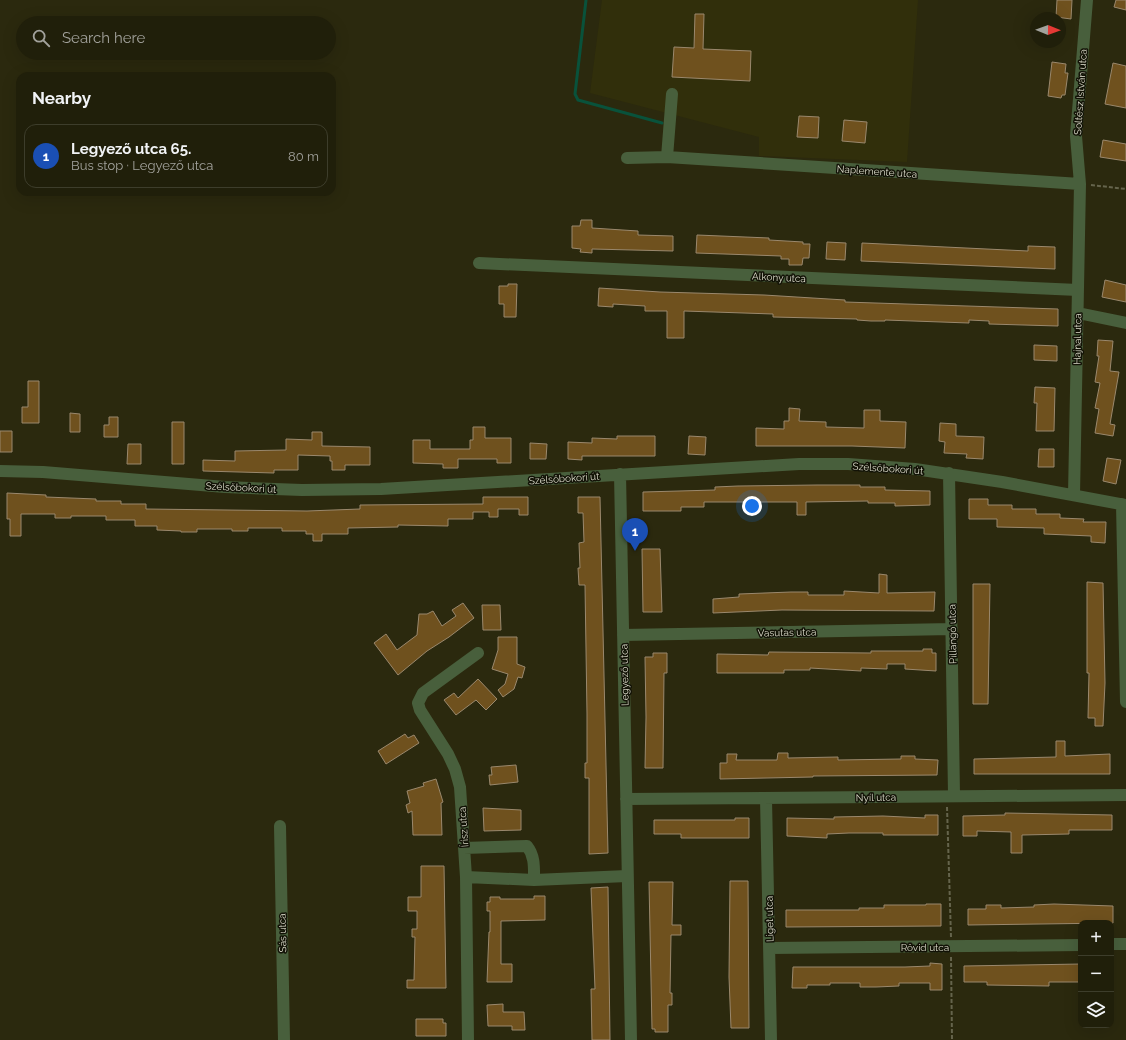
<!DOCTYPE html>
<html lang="en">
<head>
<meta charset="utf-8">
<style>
  :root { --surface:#201f0a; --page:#2d2c18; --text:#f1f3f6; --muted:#a2a29c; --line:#3d3d2b; --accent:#0b8043 }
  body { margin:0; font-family:Raleway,sans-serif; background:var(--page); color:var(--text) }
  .controls { position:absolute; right:12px; bottom:12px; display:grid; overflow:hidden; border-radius:8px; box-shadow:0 4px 16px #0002 }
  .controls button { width:36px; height:36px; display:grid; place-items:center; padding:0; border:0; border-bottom:1px solid var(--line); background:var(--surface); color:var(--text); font:20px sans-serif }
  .compass { position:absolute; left:1030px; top:12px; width:36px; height:36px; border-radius:50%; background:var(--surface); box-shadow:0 4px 16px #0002; rotate:91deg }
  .you { position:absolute; left:752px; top:506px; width:14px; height:14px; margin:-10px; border:3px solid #fff; border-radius:50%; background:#1a73e8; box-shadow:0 0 0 6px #1a73e833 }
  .badge { display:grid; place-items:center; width:26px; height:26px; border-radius:50%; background:var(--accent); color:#fff; font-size:13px; font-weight:700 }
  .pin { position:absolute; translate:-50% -33px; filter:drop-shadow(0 1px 2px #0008) }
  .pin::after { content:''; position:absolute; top:21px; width:14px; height:12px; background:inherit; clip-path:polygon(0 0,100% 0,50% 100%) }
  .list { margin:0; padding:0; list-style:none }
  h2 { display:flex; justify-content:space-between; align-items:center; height:52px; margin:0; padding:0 16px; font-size:17px }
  h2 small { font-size:13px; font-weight:400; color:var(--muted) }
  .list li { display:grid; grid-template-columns:26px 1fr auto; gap:12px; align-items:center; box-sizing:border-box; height:64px; margin:0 8px 8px; padding:0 8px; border:1px solid var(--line); border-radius:12px }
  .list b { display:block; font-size:15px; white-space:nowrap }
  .list p { margin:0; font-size:13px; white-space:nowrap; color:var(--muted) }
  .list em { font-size:13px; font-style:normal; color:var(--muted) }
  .icon { flex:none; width:22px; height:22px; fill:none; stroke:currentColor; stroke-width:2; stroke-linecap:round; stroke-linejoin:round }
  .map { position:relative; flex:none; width:1126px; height:1040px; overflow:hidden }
  .search { position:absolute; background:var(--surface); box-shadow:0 4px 16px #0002; left:16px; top:16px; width:320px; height:44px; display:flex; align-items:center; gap:10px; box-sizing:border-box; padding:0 14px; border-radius:22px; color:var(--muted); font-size:15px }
  .panel { position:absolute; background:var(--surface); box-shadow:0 4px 16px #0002; left:16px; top:72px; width:320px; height:124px; border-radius:12px }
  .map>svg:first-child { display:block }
  .built { fill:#312f0b }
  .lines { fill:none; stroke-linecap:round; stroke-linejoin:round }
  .stream { stroke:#09523b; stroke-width:3 }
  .building { fill:#6f511e; stroke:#9a886d }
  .path { stroke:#65644c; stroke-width:2; stroke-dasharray:4 2; stroke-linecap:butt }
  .minor { stroke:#485f3c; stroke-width:12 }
  .labels { text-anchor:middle; stroke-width:3; stroke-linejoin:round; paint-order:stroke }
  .street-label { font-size:10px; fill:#dcdccb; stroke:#121206 }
</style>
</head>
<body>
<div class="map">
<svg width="1126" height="1040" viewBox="0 0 1126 1040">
  <rect width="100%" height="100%" fill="#2b290e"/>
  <path class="built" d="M602,0h316l-11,162 -148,-6v-19l-169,-44z"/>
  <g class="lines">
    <path class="stream" d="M586,0l-11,94 3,6 84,23"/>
  </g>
  <path class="building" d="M1057,0h15l-1,19 -15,-2z
    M1116,0h10v10l-12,-3z
    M695,14h9l-1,35 48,2 -1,30 -78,-4 2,-30 20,1z
    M1052,62l14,2 -1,9h3l-3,22h-3l-1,3 -13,-2z
    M1113,63l13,3v42l-21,-4z
    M799,116l20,1 -1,21 -21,-1z
    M844,120l23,2 -2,21 -23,-2z
    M1103,140l23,4v17l-26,-4z
    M581,220h11v8l46,3v4l35,1v15l-81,-2v4l-12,-1 1,-3 -9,-1v-22h8z
    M697,235l72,3v2l34,2v2h7l-1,14h-6l-1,7h-13v-6h-8v-3l-85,-3z
    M827,242l19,1 -1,17 -19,-1z
    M862,243l166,8v-5l27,1v22l-194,-8z
    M1105,280l21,5v17l-24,-5z
    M508,284h9l-1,33h-12v-13h-5v-18h9z
    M599,288l61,4 104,3 81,5v2l213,7v17l-69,-2v-3l-20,-1v3l-84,-3v1h-14l-14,-1v-1l-84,-2v-3l-89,-3v27h-17v-27h-22v-5l-32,-2v3l-15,-1z
    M1098,340l15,1 -3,30 9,1 -9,52 5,1 -2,11 -18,-3 4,-24 -4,-1 5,-25 -5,-1 4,-26h-2z
    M1034,345l23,1v15l-23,-1z
    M28,381h11v42h-17v-16h6z
    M1035,387l20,1 -1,43h-18l1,-28h-3z
    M789,408l11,1 -1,12 27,1v5l38,1v-18h16v11l26,1 -1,26 -53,-2h-96v-18l28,1v-8h5z
    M70,413l10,1v18h-10z
    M109,417h9v20h-14v-12h5z
    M172,422h12v42h-12z
    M940,423l16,1v12l28,1 -1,22 -17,-1 1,-4 -23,-1 1,-11 -6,-1z
    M473,427h12v11h26v25h-14v-4h-39v9h-15v-4l-30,-1v-23h17v9h40v-9h3z
    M0,431h12v21h-12z
    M312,432h10v14l48,1v18h-25v5h-13v-9h-2v-5l-32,-1v15h-24v3l-71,-2v-11l32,1v-10l51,-1v-11l26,1z
    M617,436h38v20h-73v4l-14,-1v-17l24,1v-5l25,1z
    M689,436l17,1 -1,18 -17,-1z
    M530,443l17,1 -1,15h-16z
    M128,444h13v20h-14z
    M1039,449h15v18h-16z
    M1107,458l14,2 -5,24 -13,-3z
    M817,485h43v2h25v3l45,1v14l-35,1v-3h-27v-2l-62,1v13h-9v-13h-93v5h-23v4h-38v-19l72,-2v-3l23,-1z
    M7,493l39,2v2l50,2v2h25v3h25v5l161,2 53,-2v-4l123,-1v-7h45v18h-9v-6h-21v8h-9v-5h-16v7h-25v7l-50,-1v2l-50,1v6h-26v7h-9v-7h-7v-3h-24v-3h-34v3h-16v-2h-35v3h-16v-1l-24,-1v-4h-22v-6h-29v-4h-35v2h-16v-4h-34v22h-11v-17h-3z
    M578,497h22l8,356 -19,1v-76h-4v-15h2v-49l-2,-129h-6l-1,-17h2l-1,-25 5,-1 -1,-29h-5z
    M969,499h19v6h24v4h24v5h24v4l24,1 -1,3h23l-1,21 -14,-1v-6l-47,-2v-6l-47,-1v-8h-28z
    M642,549h18l2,63h-19z
    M879,574l8,1v18l48,-1 -1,19 -152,-1 -69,3v-14l26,-2v-3l52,-2h17v3h36v-4l35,2z
    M1087,582l16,1 2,100 -2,43h-8v-8h-7l1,-45h-2z
    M973,584h17l-2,120h-15z
    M463,603l11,15 -25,19 -22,14 -29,24 -24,-32 12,-9 11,16 20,-15 2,-21h8l6,-3 9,15 14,-10 -4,-6z
    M482,605h18l1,25h-18z
    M498,637h19v27l8,3 -3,11 -4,-1 -4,12 -11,8 -5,-7 7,-6 3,-10 -16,-5 6,-19z
    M923,649h9v4h4v18l-31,-2v-5h-18v5l-26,-1v3l-51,-3v2h-26v3h-67v-19l51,1 1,-3 102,1v-2h52z
    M653,653h14v20h-3l-1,95h-18l1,-51 -1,-60h8z
    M478,679l19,20 -11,11 -10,-10 -20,15 -12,-15 10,-7 4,5z
    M405,734l3,4 6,-3 5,8 -33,21 -8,-13z
    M1056,741h9v15l45,-2v20h-136v-15l82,-2z
    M778,753h10v5l50,-1v3l63,-1v-3h14v3l23,1 -1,15 -124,1v1l-93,2v-16h7v-9h10l-1,6h41z
    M516,765l2,17 -28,3 -1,-10h3l-1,-8z
    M436,779l7,23 -2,1 1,32h-29l-1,-24 -4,2 -2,-8 4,-2 -3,-12 17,-5 -1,-3z
    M483,808l38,2v20l-37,1z
    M1005,813l107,2v15h-43v4l-47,1v18h-11v-21l-34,-1v5h-14v-20l42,-1z
    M925,815h13v20h-55v-2h-34l-22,1v4l-40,-2v-18l47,1v-2l49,-1 42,2z
    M735,818h14v20h-68v-4h-27v-14h81z
    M421,866h23l2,122h-39v-8h7l1,-43h-3v-8h5v-18h-9v-14h13z
    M730,881h18l1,147h-18l-2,-51z
    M649,882h24l-1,43h9v10h-10l-1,58h2v12h-4v27h-13v-3h-3z
    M608,887l2,153h-18l-1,-51h4l-4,-101z
    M534,896h11v24l-44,1v43h11v18h-25l2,-50h1v-21h-3v-9h3v-5h10v2h34z
    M926,904h15v22l-155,1v-17h73v-2h25v-3h42z
    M1054,904l59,2v17l-145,2v-16h18v-4h15v3l33,-1v-2z
    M930,963l12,1v26h-12v-7h-31v3l-23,1h-16v-4h-30v2h-23v3h-15l1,-21h112l25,-1z
    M1081,964v18h-32v4l-62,-1v-3h-23v-16z
    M503,1004v8h21l1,18h-13v-4h-24l-1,-21z
    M416,1019h27v4h3v13h-30z"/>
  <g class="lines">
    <path class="path" d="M1091,185l35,4
      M947,807l4,130
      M951,957l1,83"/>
    <path class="minor" d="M667,157l5,-63
      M627,158l40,-1 413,27
      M479,263l599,27
      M1078,313l48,10
      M0,471l43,1 182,15 77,3 79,-1 418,-25h49l67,5 87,13 124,23
      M949,473l5,322
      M620,474l11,566
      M1074,495l6,-311 -4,-48 11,-136
      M1122,504l4,198
      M623,635l329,-6
      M626,799l500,-4
      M766,799l5,241
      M280,826l4,214
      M464,848l63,-2c8,10 7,22 7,34
      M466,877l68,3 93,-4
      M1111,944h15
      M770,948l311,-3
      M468,1040l-2,-163 -6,-90 -5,-18 -7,-15 -28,-44 -2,-7 5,-10 55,-40"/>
  </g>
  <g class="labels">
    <g class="street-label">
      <text transform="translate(1080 92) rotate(-86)" y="4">Soltész István utca</text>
      <text transform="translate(877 171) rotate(4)" y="4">Naplemente utca</text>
      <text transform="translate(779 277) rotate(3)" y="4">Alkony utca</text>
      <text transform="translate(1077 339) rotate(-89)" y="4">Hajnal utca</text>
      <text transform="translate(888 468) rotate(4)" y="4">Szélsőbokori út</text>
      <text transform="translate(564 478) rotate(-4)" y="4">Szélsőbokori út</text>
      <text transform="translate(241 487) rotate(3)" y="4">Szélsőbokori út</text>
      <text transform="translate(787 632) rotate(-1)" y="4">Vasutas utca</text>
      <text transform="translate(952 634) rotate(-91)" y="4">Pillangó utca</text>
      <text transform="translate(624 675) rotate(-91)" y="4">Legyező utca</text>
      <text transform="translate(876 797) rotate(-1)" y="4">Nyíl utca</text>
      <text transform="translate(463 827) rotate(-94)" y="4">Írisz utca</text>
      <text transform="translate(769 919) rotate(-91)" y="4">Liget utca</text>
      <text transform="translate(282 933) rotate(-91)" y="4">Sás utca</text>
      <text x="925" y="951">Rövid utca</text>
    </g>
  </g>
</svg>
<div class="controls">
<button>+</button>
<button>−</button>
<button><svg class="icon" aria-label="layers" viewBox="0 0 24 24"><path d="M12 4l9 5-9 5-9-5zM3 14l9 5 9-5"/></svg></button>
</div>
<svg class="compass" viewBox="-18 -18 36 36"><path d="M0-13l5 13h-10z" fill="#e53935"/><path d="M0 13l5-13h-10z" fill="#a2a29c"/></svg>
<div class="you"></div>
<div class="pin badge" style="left:635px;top:551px;background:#1a4fb4">1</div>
<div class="search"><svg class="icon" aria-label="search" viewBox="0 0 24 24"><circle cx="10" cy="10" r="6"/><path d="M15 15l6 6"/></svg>Search here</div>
<section class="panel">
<h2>Nearby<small></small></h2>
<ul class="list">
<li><span class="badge" style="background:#1a4fb4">1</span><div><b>Legyező utca 65.</b><p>Bus stop · Legyező utca</p></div><em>80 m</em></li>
</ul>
</section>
</div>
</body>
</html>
